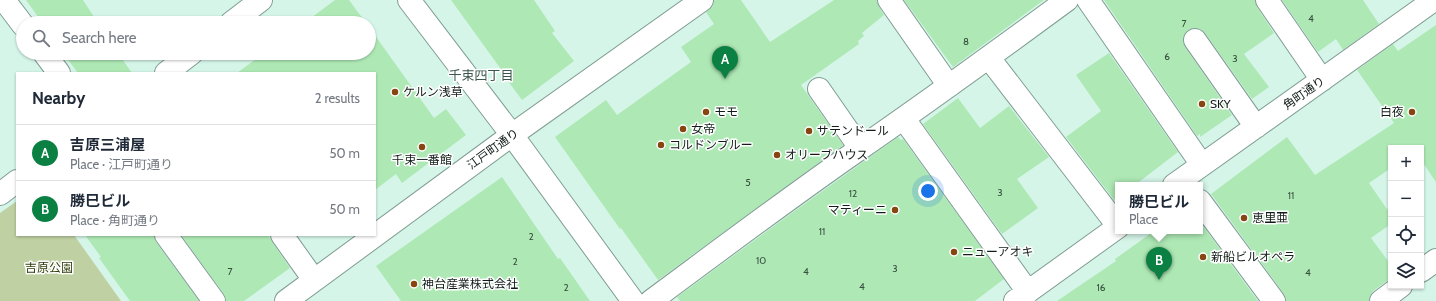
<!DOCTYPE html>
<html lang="en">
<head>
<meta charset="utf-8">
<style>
  :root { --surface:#fff; --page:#f2f2f3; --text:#1f2937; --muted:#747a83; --line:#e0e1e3; --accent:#0b8043 }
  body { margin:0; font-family:Cabin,"Noto Sans JP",sans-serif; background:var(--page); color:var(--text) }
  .controls { position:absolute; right:12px; bottom:12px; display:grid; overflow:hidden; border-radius:0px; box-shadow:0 1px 3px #0004 }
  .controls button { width:36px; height:36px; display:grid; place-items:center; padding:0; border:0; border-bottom:1px solid var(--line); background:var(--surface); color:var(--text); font:20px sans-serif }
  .you { position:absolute; left:928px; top:191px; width:14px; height:14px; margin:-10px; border:3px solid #fff; border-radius:50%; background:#1a73e8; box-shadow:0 0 0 6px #1a73e833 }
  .badge { display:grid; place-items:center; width:26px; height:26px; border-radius:50%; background:var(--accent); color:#fff; font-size:13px; font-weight:700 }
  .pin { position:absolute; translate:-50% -33px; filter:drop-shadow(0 1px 2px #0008) }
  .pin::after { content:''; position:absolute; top:21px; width:14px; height:12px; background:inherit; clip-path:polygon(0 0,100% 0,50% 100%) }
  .popup { position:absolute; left:1115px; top:182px; width:88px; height:52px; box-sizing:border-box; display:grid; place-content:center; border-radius:0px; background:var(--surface); filter:drop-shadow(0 1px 3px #0005); font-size:13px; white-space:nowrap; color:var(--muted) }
  .popup b { font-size:15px; color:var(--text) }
  .popup::after { content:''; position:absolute; left:50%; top:100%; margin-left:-8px; border:8px solid transparent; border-top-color:var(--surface) }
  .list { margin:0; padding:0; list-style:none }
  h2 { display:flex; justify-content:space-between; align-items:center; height:52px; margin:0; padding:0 16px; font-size:17px }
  h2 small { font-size:13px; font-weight:400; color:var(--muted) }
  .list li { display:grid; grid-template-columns:26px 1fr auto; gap:12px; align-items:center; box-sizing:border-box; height:56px; padding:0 16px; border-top:1px solid var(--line) }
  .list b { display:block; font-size:15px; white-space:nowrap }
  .list p { margin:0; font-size:13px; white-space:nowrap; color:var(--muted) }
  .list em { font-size:13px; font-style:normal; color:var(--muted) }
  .icon { flex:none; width:22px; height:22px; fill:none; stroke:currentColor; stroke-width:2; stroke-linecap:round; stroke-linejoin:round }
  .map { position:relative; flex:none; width:1436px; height:301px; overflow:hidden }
  .search { position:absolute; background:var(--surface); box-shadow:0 1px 3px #0004; left:16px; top:16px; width:360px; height:44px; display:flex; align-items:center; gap:10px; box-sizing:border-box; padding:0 14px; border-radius:22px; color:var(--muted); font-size:15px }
  .panel { position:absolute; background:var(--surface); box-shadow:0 1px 3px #0004; left:16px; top:72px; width:360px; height:164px; border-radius:0px }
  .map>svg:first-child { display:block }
  .green { fill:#bfd0a2 }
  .building { fill:#aee9b5 }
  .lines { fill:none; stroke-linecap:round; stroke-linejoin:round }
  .minor-casing { stroke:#809d93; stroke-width:24 }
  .minor { stroke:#fff; stroke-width:22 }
  .poi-dot { fill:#874611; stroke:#fff; stroke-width:1.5 }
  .labels { text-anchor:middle; stroke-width:3; stroke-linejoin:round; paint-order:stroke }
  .number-label { font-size:10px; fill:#395040 }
  .poi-label { font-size:12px; fill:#121d19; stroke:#fff; text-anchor:start }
  .street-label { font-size:12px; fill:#121d19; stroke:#fff }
  .park-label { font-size:12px; fill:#313f0d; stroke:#fff }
  .neighbourhood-label { font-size:13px; fill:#3b564d; stroke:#fff }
</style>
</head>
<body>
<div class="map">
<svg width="1436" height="301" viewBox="0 0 1436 301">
  <rect width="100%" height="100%" fill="#d5f5e9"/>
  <path class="green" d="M17,201v34h57l47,66h-121v-88z"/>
  <path class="building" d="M26,0h57l15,23h-57v-2z
    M335,0h14l17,23h-62z
    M451,0h83l21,31 -3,2 22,28 -52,39 -20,-27 1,-1z
    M714,0h27l29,42 64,-42h43l2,7 5,8 -22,18 2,3 -6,5 1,3 -58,41 42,60 -185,135 -37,-52 -1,1 -65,-92 51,-37 11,15 74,-53 -10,-15 33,-23 -8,-12 7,-6z
    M904,0h140l-91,67z
    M1104,0h151l2,7 17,26 -30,21 25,33 -17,12 -47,-66 -5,-4 -6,-1 -6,2 -4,5 -1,6 2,6 47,68 -32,22v-3l-3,2z
    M1282,0h81l16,24 -36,26 -7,-11 -18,13z
    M1436,25v157l-15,-22v-12h-30v20l-22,15 22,32v9l-20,14 20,27v13l-18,13 -3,5 -1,5h-83l-2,-7 -73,-100 76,-57 28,38 79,-52 -37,-53 36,-26 5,7z
    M369,27l65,91 12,-9 20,26 -64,48 -6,-9 -21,16v-117h-138l27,-20h105z
    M63,53h55l14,20h-54z
    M1109,53l69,99 -43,33h-17v12l-4,3 -48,-63 35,-26 -25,-36z
    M958,98l22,30 29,-22 40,51 -32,22 21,29 -36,26 -79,-110z
    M898,137l3,3 2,-1 101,140 -29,22h-295l-3,-4 112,-82z
    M502,177l56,82 2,-1 30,43h-189l-25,-35z
    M1200,222l58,79h-201l59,-40 -1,-2 39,-28h46z
    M85,235h69l2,7 43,59h-69l-31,-43 2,-1z
    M181,235h87l4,7 18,26 -46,33h-18l-2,-7z"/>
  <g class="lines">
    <g class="minor-casing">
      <path id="minor" d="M4,0l19,25
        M409,0l103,135 121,166
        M889,0l60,86
        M1088,0l114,165
        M1267,0l55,80
        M231,23l30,-23
        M1195,40l61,87
        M44,53l15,20
        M989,58l129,168
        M166,73l26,-20
        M819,89l41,59
        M904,119l124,173
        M1174,185l260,-185
        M0,194l17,-13
        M1200,201l74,100
        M166,235l48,66
        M282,235l32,45
        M1421,271l15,-11
        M286,301l226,-166 190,-135
        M651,301c69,-51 139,-104 210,-153 69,-48 138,-98 206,-148
        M1015,301l103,-74
        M1381,301l20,-15"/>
    </g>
    <use href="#minor" class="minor"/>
  </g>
  <g class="poi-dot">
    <circle cx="395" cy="92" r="4"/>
    <circle cx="1202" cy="104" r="4"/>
    <circle cx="706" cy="112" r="4"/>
    <circle cx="1412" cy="112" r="4"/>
    <circle cx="683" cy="129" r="4"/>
    <circle cx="809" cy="131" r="4"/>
    <circle cx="661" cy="145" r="4"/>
    <circle cx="422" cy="147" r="4"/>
    <circle cx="777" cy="155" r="4"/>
    <circle cx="895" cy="210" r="4"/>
    <circle cx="1244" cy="218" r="4"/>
    <circle cx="954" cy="252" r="4"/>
    <circle cx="1203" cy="257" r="4"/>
    <circle cx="414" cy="284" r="4"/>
  </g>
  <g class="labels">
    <g class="number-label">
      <text x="1311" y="22">4</text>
      <text x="1184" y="27">7</text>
      <text x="966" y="45">8</text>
      <text x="1167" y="60">6</text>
      <text x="1235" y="62">3</text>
      <text x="748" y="186">5</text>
      <text x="1000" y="196">3</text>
      <text x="853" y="197">12</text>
      <text x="1291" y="199">11</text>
      <text x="822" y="235">11</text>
      <text x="531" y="240">2</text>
      <text x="761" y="264">10</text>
      <text x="515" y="265">2</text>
      <text x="895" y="272">3</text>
      <text x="230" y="275">7</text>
      <text x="806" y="275">4</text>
      <text x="1308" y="276">4</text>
      <text x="862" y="290">4</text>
      <text x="566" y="291">2</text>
      <text x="1101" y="291">16</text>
    </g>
    <g class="poi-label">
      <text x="403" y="96">ケルン浅草</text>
      <text x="1210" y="108">SKY</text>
      <text x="714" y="116">モモ</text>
      <text x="1404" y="116" text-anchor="end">白夜</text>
      <text x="691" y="133">女帝</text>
      <text x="817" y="135">サテンドール</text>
      <text x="669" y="149">コルドンブルー</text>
      <text x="785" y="159">オリーブハウス</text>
      <text x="422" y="164" text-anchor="middle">千束一番館</text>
      <text x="887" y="214" text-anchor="end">マティーニ</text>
      <text x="1252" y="222">恵里亜</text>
      <text x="962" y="256">ニューアオキ</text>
      <text x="1211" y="261">新船ビルオペラ</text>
      <text x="422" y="288">神台産業株式会社</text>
    </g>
    <g class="street-label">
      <text transform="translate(1304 93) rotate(-35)" y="4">角町通り</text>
      <text transform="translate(493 149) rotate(-36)" y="4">江戸町通り</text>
    </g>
    <g class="park-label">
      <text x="49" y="272">吉原公園</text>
    </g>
    <g class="neighbourhood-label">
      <text x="481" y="80">千束四丁目</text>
    </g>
  </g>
</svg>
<div class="controls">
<button>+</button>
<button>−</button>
<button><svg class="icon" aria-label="locate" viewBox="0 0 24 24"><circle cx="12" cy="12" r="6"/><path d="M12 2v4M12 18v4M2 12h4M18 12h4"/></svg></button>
<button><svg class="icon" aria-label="layers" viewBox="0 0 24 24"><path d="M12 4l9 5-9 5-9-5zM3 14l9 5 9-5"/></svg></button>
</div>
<div class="you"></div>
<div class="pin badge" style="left:725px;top:79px">A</div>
<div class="pin badge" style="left:1159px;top:280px">B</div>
<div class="popup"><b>勝巳ビル</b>Place</div>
<div class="search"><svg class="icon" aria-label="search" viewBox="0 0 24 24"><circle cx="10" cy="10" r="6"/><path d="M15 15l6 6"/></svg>Search here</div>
<section class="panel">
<h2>Nearby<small>2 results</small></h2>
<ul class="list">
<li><span class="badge">A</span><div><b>吉原三浦屋</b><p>Place · 江戸町通り</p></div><em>50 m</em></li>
<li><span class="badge">B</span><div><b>勝巳ビル</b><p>Place · 角町通り</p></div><em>50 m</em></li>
</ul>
</section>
</div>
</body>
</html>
